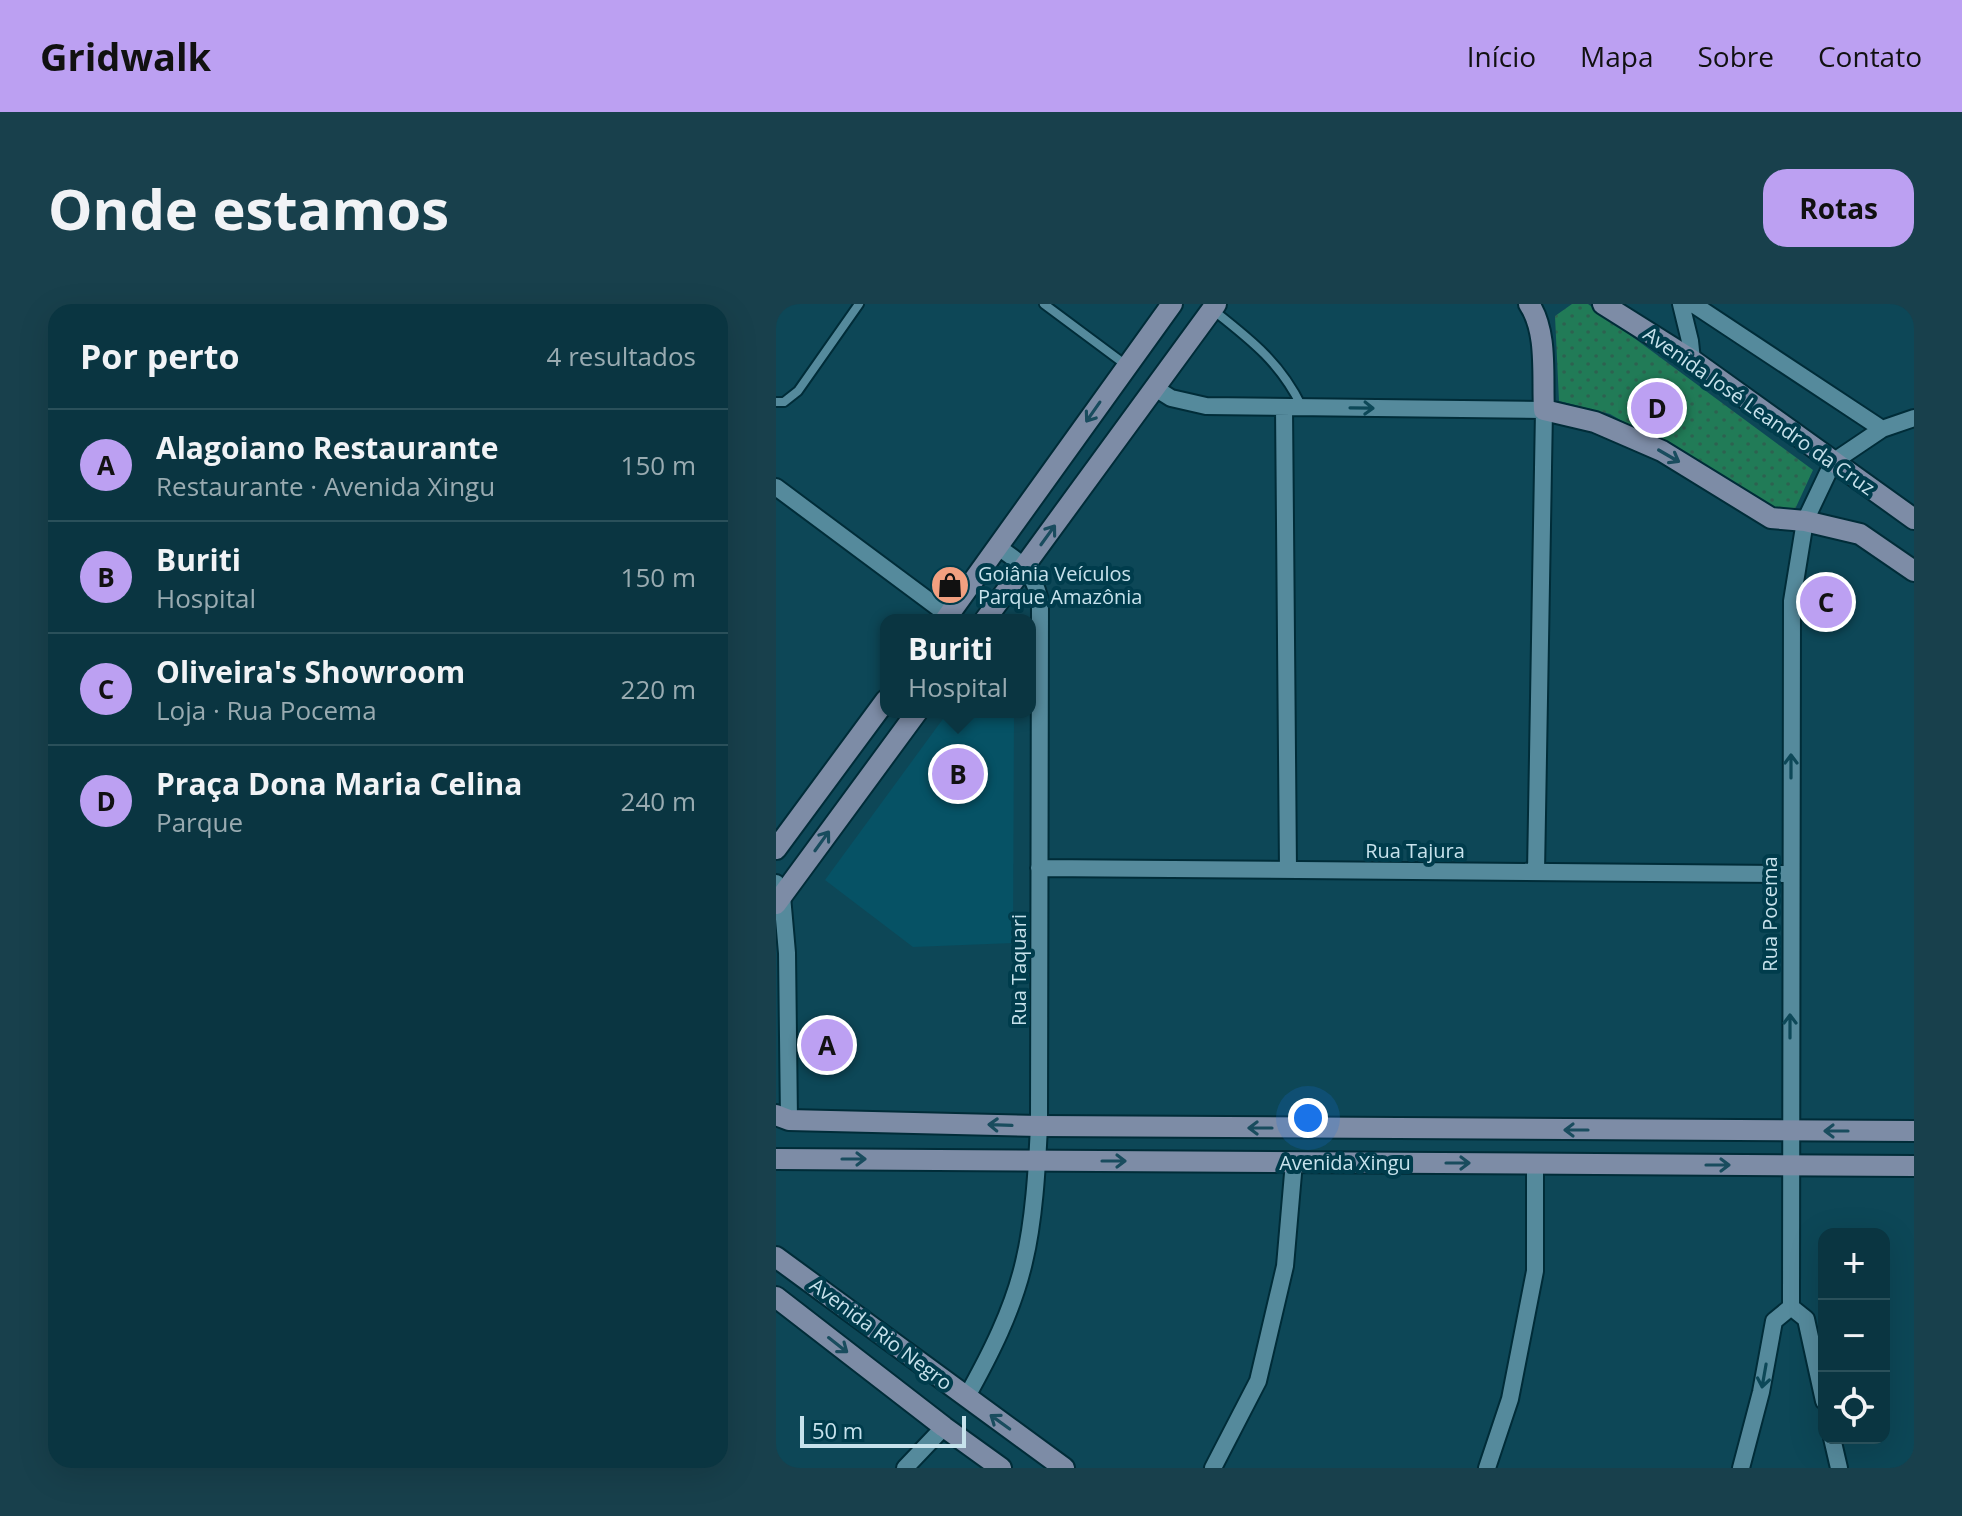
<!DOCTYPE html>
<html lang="pt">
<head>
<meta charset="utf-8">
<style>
  :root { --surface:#0a3541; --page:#18404c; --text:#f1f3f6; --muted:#99abb1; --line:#2a505a; --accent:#bca0f2 }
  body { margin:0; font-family:"Open Sans",sans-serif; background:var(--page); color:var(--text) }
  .controls { position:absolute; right:24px; bottom:24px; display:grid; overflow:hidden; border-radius:16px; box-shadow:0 8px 32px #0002 }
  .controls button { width:72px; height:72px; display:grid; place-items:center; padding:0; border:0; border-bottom:2px solid var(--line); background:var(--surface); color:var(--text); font:40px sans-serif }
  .scale { position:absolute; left:24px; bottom:20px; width:166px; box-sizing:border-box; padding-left:8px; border:4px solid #c7e2ec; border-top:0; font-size:22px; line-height:28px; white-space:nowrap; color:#c7e2ec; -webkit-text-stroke:6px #003c4c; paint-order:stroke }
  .you { position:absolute; left:532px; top:814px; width:28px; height:28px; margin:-20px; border:6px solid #fff; border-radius:50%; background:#1a73e8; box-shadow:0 0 0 12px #1a73e833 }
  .badge { display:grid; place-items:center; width:52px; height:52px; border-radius:50%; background:var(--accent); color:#111; font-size:26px; font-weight:700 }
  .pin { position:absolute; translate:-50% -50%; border:4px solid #fff; box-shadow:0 2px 8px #0006 }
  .popup { position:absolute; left:104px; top:310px; width:156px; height:104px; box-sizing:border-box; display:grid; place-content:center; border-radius:16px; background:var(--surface); filter:drop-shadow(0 2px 6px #0005); font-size:26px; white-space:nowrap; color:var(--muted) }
  .popup b { font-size:30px; color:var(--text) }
  .popup::after { content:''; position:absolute; left:50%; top:100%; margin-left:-16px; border:16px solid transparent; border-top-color:var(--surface) }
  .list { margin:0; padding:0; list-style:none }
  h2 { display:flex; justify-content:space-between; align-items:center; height:104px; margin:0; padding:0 32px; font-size:34px }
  h2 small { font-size:26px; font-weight:400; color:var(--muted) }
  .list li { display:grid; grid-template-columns:52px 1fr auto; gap:24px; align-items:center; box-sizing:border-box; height:112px; padding:0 32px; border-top:2px solid var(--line) }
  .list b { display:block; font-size:30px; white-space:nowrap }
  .list p { margin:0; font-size:26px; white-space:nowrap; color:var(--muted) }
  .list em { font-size:26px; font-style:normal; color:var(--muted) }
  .icon { flex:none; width:44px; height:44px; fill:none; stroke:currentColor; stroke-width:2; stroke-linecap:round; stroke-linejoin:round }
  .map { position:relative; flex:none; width:1138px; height:1164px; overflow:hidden; border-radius:24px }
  header { display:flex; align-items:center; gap:48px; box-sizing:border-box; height:112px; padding:0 40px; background:var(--accent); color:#111 }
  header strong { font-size:38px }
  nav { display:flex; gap:44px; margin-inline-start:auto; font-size:28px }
  .intro { display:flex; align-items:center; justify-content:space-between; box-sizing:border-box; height:192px; padding:0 48px }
  h1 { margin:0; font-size:56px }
  .button { padding:20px 36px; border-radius:24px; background:var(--accent); color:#111; font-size:28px; font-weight:700 }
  main { display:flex; gap:48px; padding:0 48px }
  aside { flex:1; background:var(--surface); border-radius:24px; box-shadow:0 8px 32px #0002 }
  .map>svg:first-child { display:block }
  .built { fill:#065265 }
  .grass { fill:url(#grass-dots) }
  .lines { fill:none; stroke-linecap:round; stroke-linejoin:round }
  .lane-casing { stroke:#002c38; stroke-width:12 }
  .street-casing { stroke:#002c38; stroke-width:20 }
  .secondary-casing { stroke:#002c38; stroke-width:24 }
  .lane { stroke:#558a9c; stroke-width:8 }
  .street { stroke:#558a9c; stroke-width:16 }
  .secondary { stroke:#7d8ca6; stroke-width:20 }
  .oneway { stroke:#0d4858 }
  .oneway2 { stroke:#194c5e }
  .labels { text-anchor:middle; stroke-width:8; stroke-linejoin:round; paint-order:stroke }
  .street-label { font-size:20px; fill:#c7e2ec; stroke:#003c4c }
  .poi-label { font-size:20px; fill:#c7e2ec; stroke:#003c4c; text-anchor:start }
</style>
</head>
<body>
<header>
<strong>Gridwalk</strong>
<nav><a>Início</a><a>Mapa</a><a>Sobre</a><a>Contato</a></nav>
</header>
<div class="intro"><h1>Onde estamos</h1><a class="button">Rotas</a></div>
<main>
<aside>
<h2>Por perto<small>4 resultados</small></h2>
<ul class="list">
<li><span class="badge">A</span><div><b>Alagoiano Restaurante</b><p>Restaurante · Avenida Xingu</p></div><em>150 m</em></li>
<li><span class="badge">B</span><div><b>Buriti</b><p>Hospital</p></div><em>150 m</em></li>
<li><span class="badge">C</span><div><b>Oliveira's Showroom</b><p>Loja · Rua Pocema</p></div><em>220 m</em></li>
<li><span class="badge">D</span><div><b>Praça Dona Maria Celina</b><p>Parque</p></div><em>240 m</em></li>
</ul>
</aside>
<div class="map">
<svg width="1138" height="1164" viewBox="0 0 1138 1164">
  <defs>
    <pattern id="grass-dots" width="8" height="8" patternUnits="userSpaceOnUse" patternTransform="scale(2)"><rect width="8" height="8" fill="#217b57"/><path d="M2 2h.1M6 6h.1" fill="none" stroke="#2d6250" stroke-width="1.8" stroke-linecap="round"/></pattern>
  </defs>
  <rect width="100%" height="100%" fill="#0d4757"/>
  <path class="built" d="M172,408h66l-1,231 -100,4 -88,-67z"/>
  <path class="grass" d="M796,0h16l225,166 -22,48 -181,-104 -51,-13 -4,-85z"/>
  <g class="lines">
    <g class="lane-casing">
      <path id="lane" d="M268,0l82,61
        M437,6c38,30 67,52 89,97
        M0,98h8l14,-11 61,-87"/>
    </g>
    <g class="street-casing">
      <path id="street" d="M905,0l9,37 2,19
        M917,0l189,125
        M379,84l16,10 35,8 338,4 -8,462
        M508,103l4,463
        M0,183l172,128
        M263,564l751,6
        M0,579l6,13 5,57 2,167
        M1015,1003l1,-706 13,-80 28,-59 49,-33 32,-11
        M1015,1003l15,12 18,82
        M190,1094c24,-43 47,-88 58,-136 10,-41 13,-94 15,-136l1,-526c-8,-30 -17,-36 -42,-53
        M1056,1134l7,30
        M129,1164l39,-41
        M437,1164l45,-87 27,-115 9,-104
        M711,1164l23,-69 25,-128v-107
        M965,1164l20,-76 13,-71 17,-14"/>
    </g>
    <g class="secondary-casing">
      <path id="secondary" d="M753,0c19,28 13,73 15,106l51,12 67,29 109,67 34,3 55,13 54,37
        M827,0l89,56 222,159
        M169,316l227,-316
        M209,316l231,-316
        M0,545l110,-149
        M0,600l141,-192
        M0,811l13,5 250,6 875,5
        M0,855l1138,7
        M0,953l288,211
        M0,993l168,130 57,41"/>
    </g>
    <use href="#lane" class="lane"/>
    <use href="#street" class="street"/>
    <use href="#secondary" class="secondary"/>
  </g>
  <defs><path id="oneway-shaft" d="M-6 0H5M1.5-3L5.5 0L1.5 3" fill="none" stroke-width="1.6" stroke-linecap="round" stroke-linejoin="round" transform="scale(2)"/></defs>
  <g class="oneway">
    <use href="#oneway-shaft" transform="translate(586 104) rotate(1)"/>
    <use href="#oneway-shaft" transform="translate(1015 462) rotate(-90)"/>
    <use href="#oneway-shaft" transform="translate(1014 722) rotate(-90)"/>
    <use href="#oneway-shaft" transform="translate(988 1072) rotate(100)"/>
  </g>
  <g class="oneway2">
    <use href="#oneway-shaft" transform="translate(317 108) rotate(125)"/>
    <use href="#oneway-shaft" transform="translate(893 152) rotate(30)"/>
    <use href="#oneway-shaft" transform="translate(272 231) rotate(-54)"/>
    <use href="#oneway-shaft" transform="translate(46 537) rotate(-54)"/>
    <use href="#oneway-shaft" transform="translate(224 821) rotate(-178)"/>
    <use href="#oneway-shaft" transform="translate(484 824) rotate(-180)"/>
    <use href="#oneway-shaft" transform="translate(800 826) rotate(-180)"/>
    <use href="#oneway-shaft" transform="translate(1060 827) rotate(180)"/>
    <use href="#oneway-shaft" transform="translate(78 855)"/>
    <use href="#oneway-shaft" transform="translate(338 857)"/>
    <use href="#oneway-shaft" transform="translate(682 859)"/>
    <use href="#oneway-shaft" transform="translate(942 861)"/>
    <use href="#oneway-shaft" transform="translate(62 1041) rotate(38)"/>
    <use href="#oneway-shaft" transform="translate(224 1118) rotate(-144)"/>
  </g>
  <defs>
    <g id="shop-disc" transform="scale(2)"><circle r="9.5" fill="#f2a080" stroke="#003c4c"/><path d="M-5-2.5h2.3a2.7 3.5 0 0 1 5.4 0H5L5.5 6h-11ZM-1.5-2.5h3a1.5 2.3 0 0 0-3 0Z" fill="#111"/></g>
  </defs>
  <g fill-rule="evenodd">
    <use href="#shop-disc" x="174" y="281"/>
  </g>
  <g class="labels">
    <g class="street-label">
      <text transform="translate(983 107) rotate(35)" y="7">Avenida José Leandro da Cruz</text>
      <text x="639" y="554">Rua Tajura</text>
      <text transform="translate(994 610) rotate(-90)" y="7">Rua Pocema</text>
      <text transform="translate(243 666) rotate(-90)" y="7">Rua Taquari</text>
      <text x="569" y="866">Avenida Xingu</text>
      <text transform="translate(105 1030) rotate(37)" y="7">Avenida Rio Negro</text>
    </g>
    <g class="poi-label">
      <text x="202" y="277">Goiânia Veículos<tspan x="202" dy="23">Parque Amazônia</tspan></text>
    </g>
  </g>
</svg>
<div class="controls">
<button>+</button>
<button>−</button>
<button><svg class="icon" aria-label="locate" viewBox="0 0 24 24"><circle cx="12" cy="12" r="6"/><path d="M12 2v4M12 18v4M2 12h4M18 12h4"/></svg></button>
</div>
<div class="scale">50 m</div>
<div class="you"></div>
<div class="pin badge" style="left:51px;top:741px">A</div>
<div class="pin badge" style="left:182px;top:470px">B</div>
<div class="popup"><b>Buriti</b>Hospital</div>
<div class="pin badge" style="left:1050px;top:298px">C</div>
<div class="pin badge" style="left:881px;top:104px">D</div>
</div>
</main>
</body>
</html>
